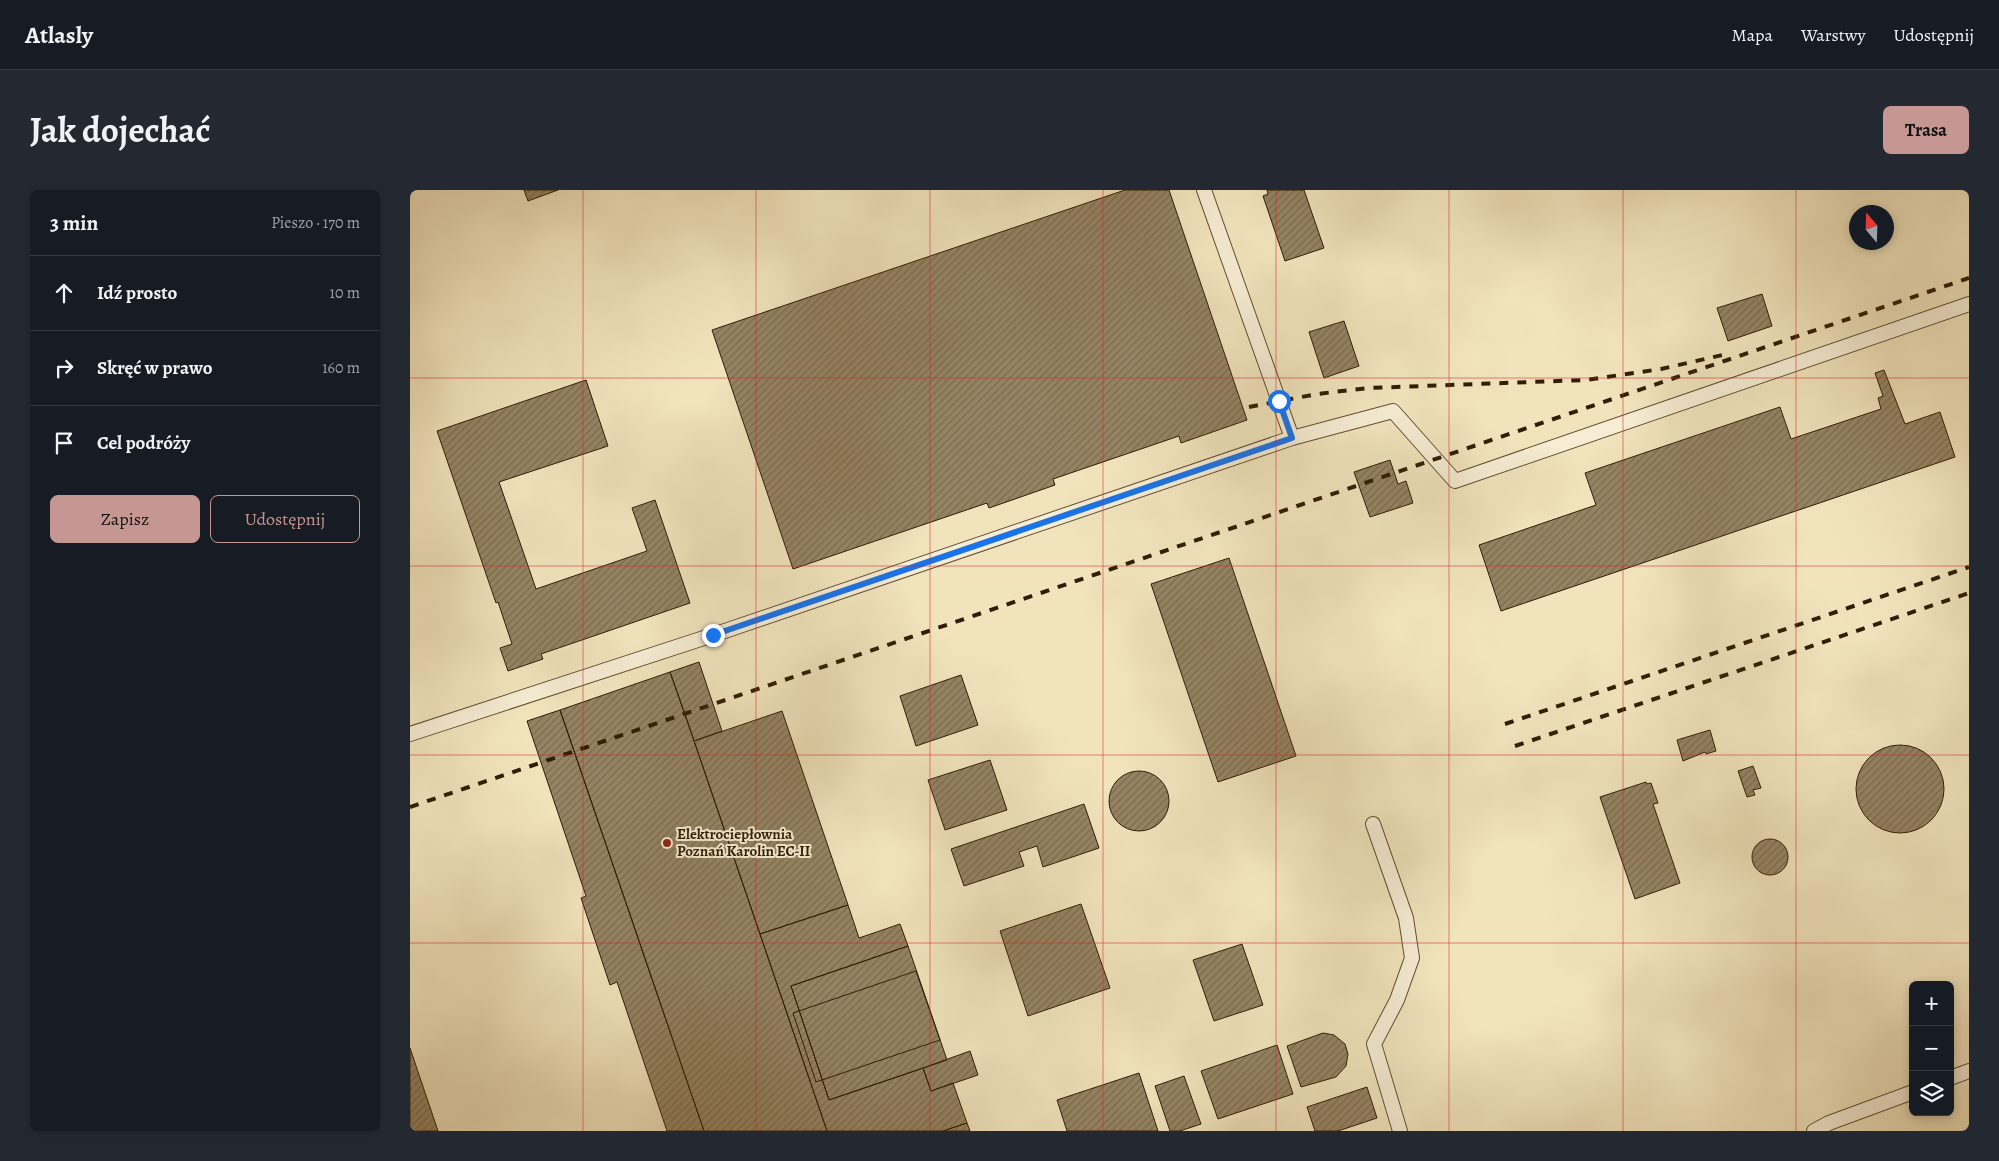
<!DOCTYPE html>
<html lang="pl">
<head>
<meta charset="utf-8">
<style>
  :root { --surface:#171b24; --page:#242831; --text:#f1f3f6; --muted:#9ea1a6; --line:#363941; --accent:#c59692 }
  body { margin:0; font-family:Alegreya,serif; background:var(--page); color:var(--text) }
  .controls { position:absolute; right:15px; bottom:15px; display:grid; overflow:hidden; border-radius:8px; box-shadow:0 2px 8px #0003 }
  .controls button { width:45px; height:45px; display:grid; place-items:center; padding:0; border:0; border-bottom:1px solid var(--line); background:var(--surface); color:var(--text); font:25px sans-serif }
  .compass { position:absolute; left:1439px; top:15px; width:45px; height:45px; border-radius:50%; background:var(--surface); box-shadow:0 2px 8px #0003; rotate:341deg }
  .stop { position:absolute; width:15px; height:15px; margin:-11px; border:4px solid #1a73e8; border-radius:50%; background:#fff }
  .stop.end { background:#1a73e8; border-color:#fff; box-shadow:0 1px 5px #0008 }
  .list { margin:0; padding:0; list-style:none }
  h2 { display:flex; justify-content:space-between; align-items:center; height:65px; margin:0; padding:0 20px; font-size:21px }
  h2 small { font-size:16px; font-weight:400; color:var(--muted) }
  .list li { display:grid; grid-template-columns:32px 1fr auto; gap:15px; align-items:center; box-sizing:border-box; height:75px; padding:0 20px; border-top:1px solid var(--line) }
  .list b { display:block; font-size:19px; white-space:nowrap }
  .list em { font-size:16px; font-style:normal; color:var(--muted) }
  .actions { display:flex; gap:10px; padding:15px 20px }
  .actions a { flex:1; padding:11px 0; border:1px solid var(--accent); border-radius:8px; text-align:center; font-size:18px; color:var(--accent) }
  .actions .main { background:var(--accent); color:#111 }
  .icon { flex:none; width:28px; height:28px; fill:none; stroke:currentColor; stroke-width:2; stroke-linecap:round; stroke-linejoin:round }
  .map { position:relative; flex:none; width:1559px; height:941px; overflow:hidden; border-radius:8px }
  header { display:flex; align-items:center; gap:30px; box-sizing:border-box; height:70px; padding:0 25px; background:var(--surface); border-bottom:1px solid var(--line) }
  header strong { font-size:24px }
  nav { display:flex; gap:28px; margin-inline-start:auto; font-size:18px }
  .intro { display:flex; align-items:center; justify-content:space-between; box-sizing:border-box; height:120px; padding:0 30px }
  h1 { margin:0; font-size:35px }
  .button { padding:12px 22px; border-radius:8px; background:var(--accent); color:#111; font-size:18px; font-weight:700 }
  main { display:flex; gap:30px; padding:0 30px }
  aside { flex:1; background:var(--surface); border-radius:8px; box-shadow:0 2px 8px #0003 }
  .map>svg:first-child { display:block }
  .building { fill:url(#building-hatch); stroke:#321d04 }
  .lines { fill:none; stroke-linecap:round; stroke-linejoin:round }
  .service-casing { stroke:#624f32; stroke-width:16 }
  .service { stroke:#f6edd4; stroke-width:14 }
  .rail { stroke:#321d04; stroke-width:4; stroke-dasharray:9 9; stroke-linecap:butt }
  .route { stroke:#1a73e8; stroke-width:6 }
  .grid { fill:none; stroke:#d62828; stroke-width:1; stroke-opacity:0.55 }
  .poi-dot { fill:#8f2418; stroke:#f6edd4; stroke-width:2 }
  .labels { text-anchor:middle; stroke-width:4; stroke-linejoin:round; paint-order:stroke }
  .poi-label { font-size:15px; font-weight:bold; fill:#321d04; stroke:#f6edd4; text-anchor:start }
</style>
</head>
<body>
<header>
<strong>Atlasly</strong>
<nav><a>Mapa</a><a>Warstwy</a><a>Udostępnij</a></nav>
</header>
<div class="intro"><h1>Jak dojechać</h1><a class="button">Trasa</a></div>
<main>
<aside>
<h2>3 min<small>Pieszo · 170 m</small></h2>
<ul class="list">
<li><svg class="icon" aria-label="ahead" viewBox="0 0 24 24"><path d="M12 20V5M6 11l6-6 6 6"/></svg><div><b>Idź prosto</b></div><em>10 m</em></li>
<li><svg class="icon" aria-label="right" viewBox="0 0 24 24"><path d="M7 20v-9h11M14 6l5 5-5 5"/></svg><div><b>Skręć w prawo</b></div><em>160 m</em></li>
<li><svg class="icon" aria-label="arrive" viewBox="0 0 24 24"><path d="M6 21V4h12l-3 4 3 4H6"/></svg><div><b>Cel podróży</b></div></li>
</ul>
<div class="actions"><a class="main">Zapisz</a><a>Udostępnij</a></div>
</aside>
<div class="map">
<svg width="1559" height="941" viewBox="0 0 1559 941">
  <defs>
    <pattern id="building-hatch" width="6" height="6" patternUnits="userSpaceOnUse" patternTransform="scale(1.25)"><rect width="6" height="6" fill="#958464"/><path d="M-1 1l2-2M0 6l6-6M5 7l2-2" fill="none" stroke="#7a6b50"/></pattern>
  </defs>
  <rect width="100%" height="100%" fill="#f1e4bd"/>
  <filter id="stains"><feTurbulence type="fractalNoise" baseFrequency=".004" numOctaves="4"/><feColorMatrix values="0 0 0 0 .2 0 0 0 0 .09 0 0 0 0 .02 0 0 0 .5 -.17"/></filter>
  <radialGradient id="worn" r=".72"><stop offset=".6" stop-color="#630" stop-opacity="0"/><stop offset="1" stop-color="#630" stop-opacity=".3"/></radialGradient>
  <path class="building" d="M114,0h34l-30,11z
    M715,0h44l78,230 -66,23 -2,-7 -126,43 2,6 -66,23 -2,-5 -194,66 -81,-239z
    M857,0h37l20,58 -39,13 -22,-65 5,-2z
    M1352,104l10,32 -44,15 -11,-33z
    M934,131l15,45 -35,12 -15,-46z
    M1474,180l21,54 35,-12 15,45 -454,154 -22,-66 117,-40 -11,-32 195,-66 11,32 90,-30 -3,-11 5,-2 -8,-23z
    M176,190l22,66 -109,36 37,107 111,-38 -15,-43 23,-8 35,103 -149,51 2,5 -35,12 -8,-23 12,-4 -14,-42 -2,1 -59,-172z
    M980,270l8,24 8,-3 7,22 -43,14 -16,-45z
    M819,368l67,198 -78,26 -67,-198z
    M289,472l23,69 -28,10 -24,-69z
    M260,482l15,42 142,417h-123l-144,-421z
    M551,485l17,50 -62,21 -16,-50z
    M150,520l14,41 130,380h-37l-50,-149 -7,3 -29,-87 5,-2 -59,-175z
    M372,521l66,194 -88,29 -66,-193z
    M1300,540l6,21 -10,3 -1,-2 -22,9 -6,-21z
    M1446 599a44 44 0 1 1 88 0a44 44 0 1 1-88 0Z
    M580,570l17,50 -62,20 -17,-50z
    M1343,576l8,22 -8,2 2,5 -8,2 -9,-26z
    M699 611a30 30 0 1 1 60 0a30 30 0 1 1-60 0Z
    M1236,592l1,2 4,-1 7,20 -5,1 27,79 -45,16 -35,-102z
    M674,614l15,44 -56,19 -6,-21 -18,6 5,14 -60,20 -13,-37z
    M1342 667a18 18 0 1 1 36 0a18 18 0 1 1-36 0Z
    M671,714l29,84 -82,28 -28,-85z
    M438,715l11,33 41,-14 8,22 -117,40 38,114 94,-32 8,23 22,-8 14,40 -24,8h-116l-67,-197z
    M832,754l21,61 -49,16 -21,-61z
    M498,756l39,114 -118,40 -38,-114z
    M506,781l24,69 -124,42 -23,-69z
    M913,843l11,2 11,9 3,10 -2,12 -10,11 -35,10 -14,-41z
    M867,855l16,49 -75,25 -17,-48z
    M0,858l28,83h-28z
    M560,861l8,24 -47,16 -8,-23z
    M729,883l19,58h-91l-10,-31z
    M774,886l17,48 -21,7h-10l-15,-45z
    M957,897l10,31 -39,13h-23l-8,-24z
    M557,933l3,8h-27z"/>
  <g class="lines">
    <g class="service-casing">
      <path id="service" d="M794,0l88,248
        M0,544l303,-99 579,-197 101,-27 62,70 514,-177
        M963,634l33,94 6,40 -15,42 -23,44 26,87
        M1540,888l19,-7
        M1404,941l15,-8 84,-31"/>
    </g>
    <use href="#service" class="service"/>
    <path class="rail" d="M839,217l68,-13 51,-6 218,-8 75,-11 66,-15
      M1095,534l464,-157
      M1105,556l454,-153
      M0,617l1559,-529"/>
  </g>
  <g class="lines">
    <path class="route" d="M303,445l579,-197 -13,-37"/>
  </g>
  <path class="grid" d="M173,0v941M346,0v941M520,0v941M693,0v941M866,0v941M1039,0v941M1213,0v941M1386,0v941M0,188h1559M0,376h1559M0,565h1559M0,753h1559"/>
  <circle class="poi-dot" cx="257" cy="653" r="5"/>
  <g class="labels">
    <g class="poi-label">
      <text x="267" y="649">Elektrociepłownia<tspan x="267" dy="17">Poznań Karolin EC-II</tspan></text>
    </g>
  </g>
  <rect width="100%" height="100%" filter="url(#stains)"/>
  <rect width="100%" height="100%" fill="url(#worn)"/>
</svg>
<div class="controls">
<button>+</button>
<button>−</button>
<button><svg class="icon" aria-label="layers" viewBox="0 0 24 24"><path d="M12 4l9 5-9 5-9-5zM3 14l9 5 9-5"/></svg></button>
</div>
<svg class="compass" viewBox="-18 -18 36 36"><path d="M0-13l5 13h-10z" fill="#e53935"/><path d="M0 13l5-13h-10z" fill="#9ea1a6"/></svg>
<div class="stop" style="left:869px;top:211px"></div>
<div class="stop end" style="left:303px;top:445px"></div>
</div>
</main>
</body>
</html>
